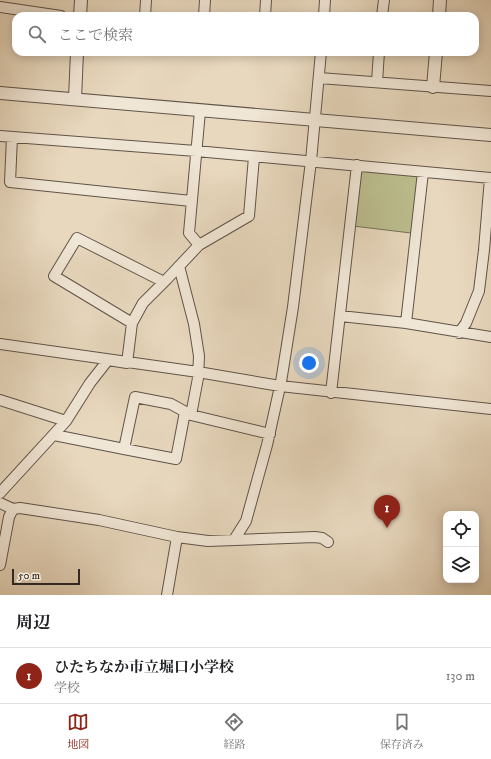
<!DOCTYPE html>
<html lang="ja">
<head>
<meta charset="utf-8">
<style>
  :root { --surface:#fff; --page:#f6f6f6; --text:#202124; --muted:#757577; --line:#e0e0e0; --accent:#8f2418 }
  body { margin:0; font-family:"IM FELL DW Pica","Noto Serif JP",serif; background:var(--page); color:var(--text) }
  .controls { position:absolute; right:12px; bottom:12px; display:grid; overflow:hidden; border-radius:8px; box-shadow:0 2px 10px #0003 }
  .controls button { width:36px; height:36px; display:grid; place-items:center; padding:0; border:0; border-bottom:1px solid var(--line); background:var(--surface); color:var(--text); font:20px sans-serif }
  .scale { position:absolute; left:12px; bottom:10px; width:68px; box-sizing:border-box; padding-left:4px; border:2px solid #332822; border-top:0; font-size:11px; line-height:14px; white-space:nowrap; color:#332822; -webkit-text-stroke:3px #f0e6d5; paint-order:stroke }
  .you { position:absolute; left:309px; top:363px; width:14px; height:14px; margin:-10px; border:3px solid #fff; border-radius:50%; background:#1a73e8; box-shadow:0 0 0 6px #1a73e833 }
  .badge { display:grid; place-items:center; width:26px; height:26px; border-radius:50%; background:var(--accent); color:#fff; font-size:13px; font-weight:700 }
  .pin { position:absolute; translate:-50% -33px; filter:drop-shadow(0 1px 2px #0008) }
  .pin::after { content:''; position:absolute; top:21px; width:14px; height:12px; background:inherit; clip-path:polygon(0 0,100% 0,50% 100%) }
  .list { margin:0; padding:0; list-style:none }
  h2 { display:flex; justify-content:space-between; align-items:center; height:52px; margin:0; padding:0 16px; font-size:17px }
  h2 small { font-size:13px; font-weight:400; color:var(--muted) }
  .list li { display:grid; grid-template-columns:26px 1fr auto; gap:12px; align-items:center; box-sizing:border-box; height:56px; padding:0 16px; border-top:1px solid var(--line) }
  .list b { display:block; font-size:15px; white-space:nowrap }
  .list p { margin:0; font-size:13px; white-space:nowrap; color:var(--muted) }
  .list em { font-size:13px; font-style:normal; color:var(--muted) }
  .icon { flex:none; width:22px; height:22px; fill:none; stroke:currentColor; stroke-width:2; stroke-linecap:round; stroke-linejoin:round }
  .map { position:relative; flex:none; width:491px; height:595px; overflow:hidden }
  .search { position:absolute; background:var(--surface); box-shadow:0 2px 10px #0003; left:12px; right:12px; top:12px; height:44px; display:flex; align-items:center; gap:10px; box-sizing:border-box; padding:0 14px; border-radius:12px; color:var(--muted); font-size:15px }
  .sheet { height:108px; background:var(--surface) }
  nav { display:flex; justify-content:space-around; align-items:center; box-sizing:border-box; height:56px; border-top:1px solid var(--line); background:var(--surface); font-size:11px; color:var(--muted) }
  nav a { display:grid; justify-items:center; gap:2px }
  nav .on { color:var(--accent) }
  .map>svg:first-child { display:block }
  .green { fill:#bbbd8e; stroke:#777258 }
  .lines { fill:none; stroke-linecap:round; stroke-linejoin:round }
  .minor-casing { stroke:#605449; stroke-width:12 }
  .tertiary-casing { stroke:#605449; stroke-width:14 }
  .minor { stroke:#f0e6d5; stroke-width:10 }
  .tertiary { stroke:#f0e6d5; stroke-width:12 }
</style>
</head>
<body>
<div class="map">
<svg width="491" height="595" viewBox="0 0 491 595">
  <rect width="100%" height="100%" fill="#e8d8be"/>
  <filter id="stains"><feTurbulence type="fractalNoise" baseFrequency=".005" numOctaves="4"/><feColorMatrix values="0 0 0 0 .2 0 0 0 0 .09 0 0 0 0 .02 0 0 0 .5 -.17"/></filter>
  <radialGradient id="worn" r=".72"><stop offset=".6" stop-color="#630" stop-opacity="0"/><stop offset="1" stop-color="#630" stop-opacity=".3"/></radialGradient>
  <path class="green" d="M360,171l55,3 3,5 -7,54 -58,-7z"/>
  <g class="lines">
    <g class="minor-casing">
      <path id="minor" d="M0,7l61,9
        M145,16l1,-16
        M204,16l1,-16
        M265,16l1,-16
        M324,16l1,-16
        M382,16l2,-16
        M319,78l172,13
        M377,82l2,-30
        M0,136l196,15 295,27
        M12,137l-2,45 181,19
        M199,245l-10,-12 11,-122
        M179,266l15,58 5,32 -1,22 -7,37
        M340,316l66,7 85,14
        M132,323l-78,-47 23,-38 87,44
        M406,323l17,-151
        M459,333l7,-10 13,-32 5,-41 6,-72
        M0,344l198,28 82,14 211,23
        M331,393l26,-228
        M0,400l66,21
        M185,412l-9,47 -52,-10 11,-52 36,7 20,11 79,19
        M54,435l70,14
        M0,493l66,-72 24,-38 18,-23 19,3 5,-40 11,-20 24,-24 32,-34 50,-29 5,-59
        M0,503l13,6
        M234,540l12,-19 21,-76 14,-63 12,-75 18,-146 10,-109
        M0,565l9,-48 4,-8 7,-1 79,12 78,17 31,4 107,-4 7,1 6,4
        M167,595l10,-58"/>
    </g>
    <g class="tertiary-casing">
      <path id="tertiary" d="M80,16l1,-16
        M439,16l1,-16
        M433,87l3,-35
        M0,93l491,42
        M75,99l2,-47"/>
    </g>
    <use href="#minor" class="minor"/>
    <use href="#tertiary" class="tertiary"/>
  </g>
  <rect width="100%" height="100%" filter="url(#stains)"/>
  <rect width="100%" height="100%" fill="url(#worn)"/>
</svg>
<div class="controls">
<button><svg class="icon" aria-label="locate" viewBox="0 0 24 24"><circle cx="12" cy="12" r="6"/><path d="M12 2v4M12 18v4M2 12h4M18 12h4"/></svg></button>
<button><svg class="icon" aria-label="layers" viewBox="0 0 24 24"><path d="M12 4l9 5-9 5-9-5zM3 14l9 5 9-5"/></svg></button>
</div>
<div class="scale">50 m</div>
<div class="you"></div>
<div class="pin badge" style="left:387px;top:528px">1</div>
<div class="search"><svg class="icon" aria-label="search" viewBox="0 0 24 24"><circle cx="10" cy="10" r="6"/><path d="M15 15l6 6"/></svg>ここで検索</div>
</div>
<section class="sheet">
<h2>周辺<small></small></h2>
<ul class="list">
<li><span class="badge">1</span><div><b>ひたちなか市立堀口小学校</b><p>学校</p></div><em>130 m</em></li>
</ul>
</section>
<nav>
<a class="on"><svg class="icon" aria-label="map" viewBox="0 0 24 24"><path d="M3 6l6-2 6 2 6-2v14l-6 2-6-2-6 2zM9 4v14M15 6v14"/></svg>地図</a>
<a><svg class="icon" aria-label="directions" viewBox="0 0 24 24"><path d="M12 3l9 9-9 9-9-9zM9 14v-3h6M13 9l2 2-2 2"/></svg>経路</a>
<a><svg class="icon" aria-label="saved" viewBox="0 0 24 24"><path d="M7 4h10v16l-5-4-5 4z"/></svg>保存済み</a>
</nav>
</body>
</html>
